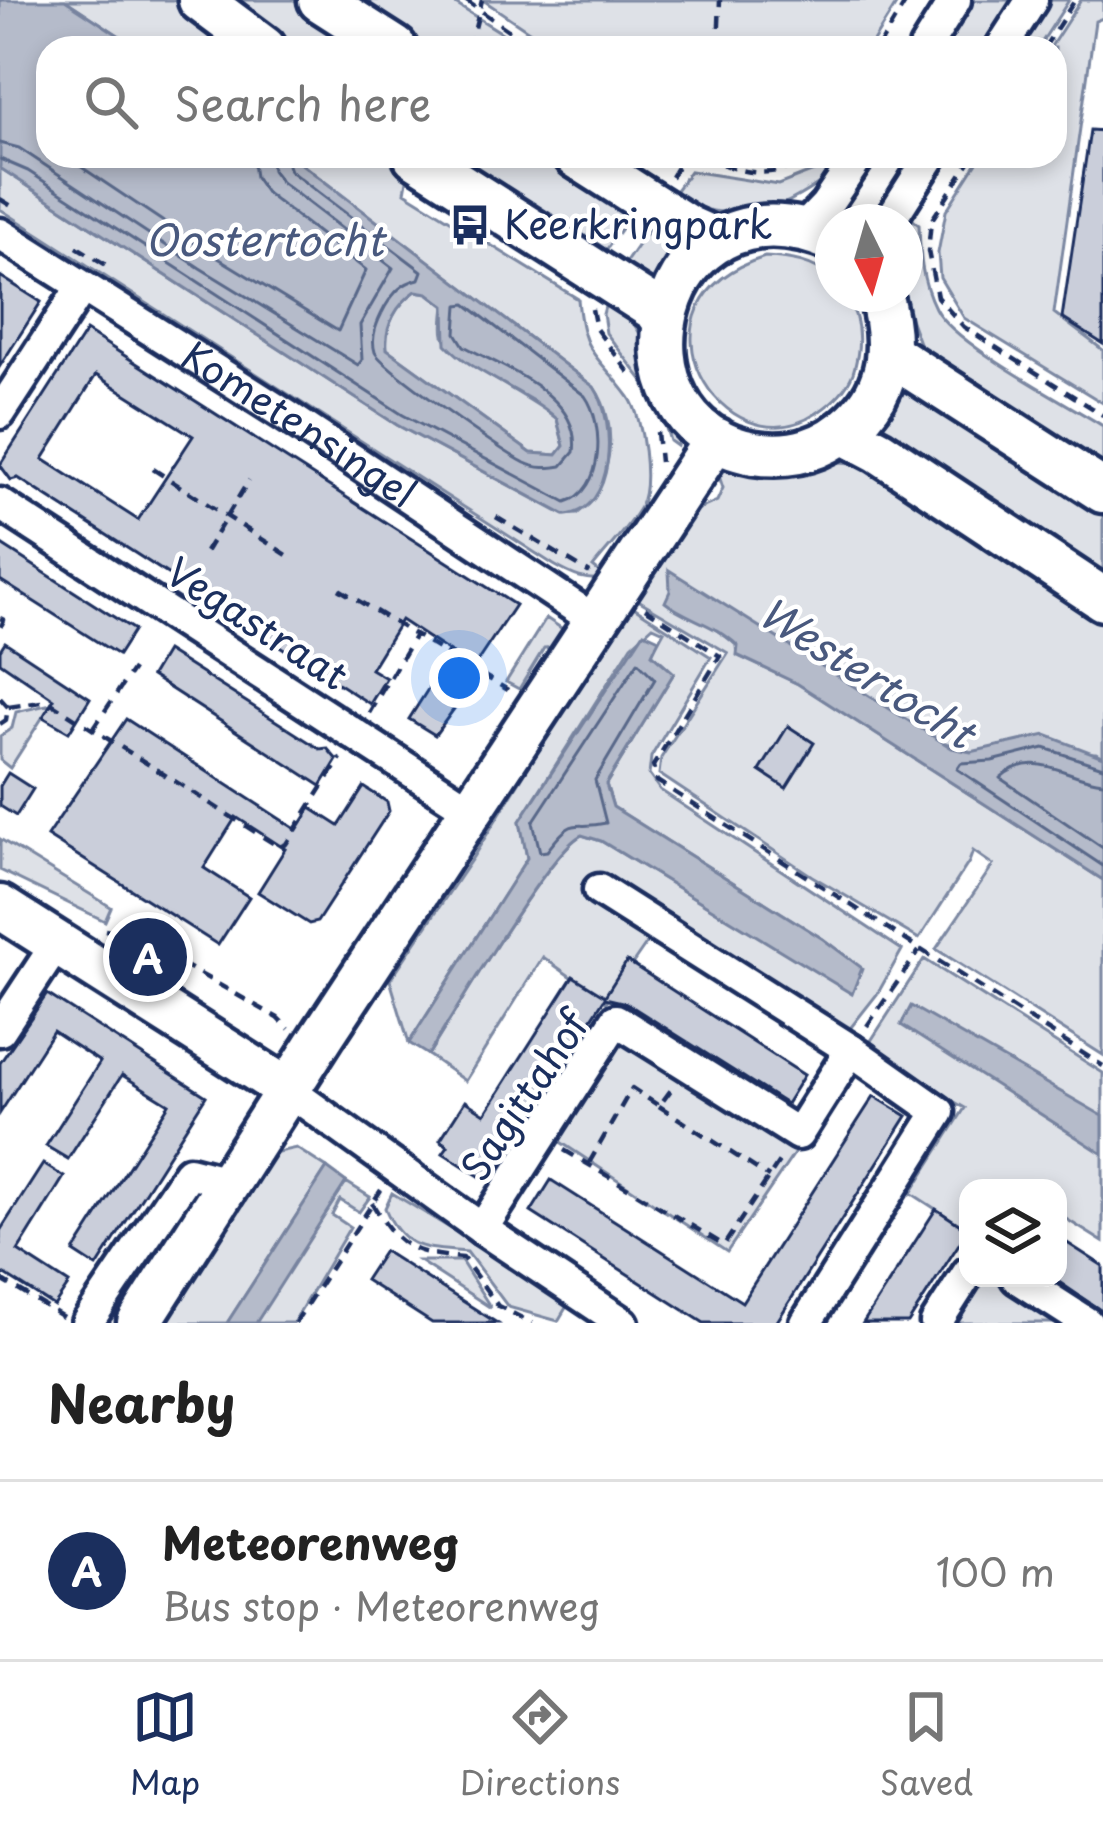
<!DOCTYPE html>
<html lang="en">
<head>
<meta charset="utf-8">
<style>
  :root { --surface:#fff; --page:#f2f2f2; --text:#222; --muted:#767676; --line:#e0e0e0; --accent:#1b2f5e }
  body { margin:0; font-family:"Playpen Sans",sans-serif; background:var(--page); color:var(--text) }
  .controls { position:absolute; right:36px; bottom:36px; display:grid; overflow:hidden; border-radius:24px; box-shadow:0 6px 18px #0003 }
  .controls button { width:108px; height:108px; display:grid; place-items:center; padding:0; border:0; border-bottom:3px solid var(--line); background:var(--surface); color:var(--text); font:60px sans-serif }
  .compass { position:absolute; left:815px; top:204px; width:108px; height:108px; border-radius:50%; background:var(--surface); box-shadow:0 6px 18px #0003; rotate:175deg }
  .you { position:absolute; left:459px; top:678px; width:42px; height:42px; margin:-30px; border:9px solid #fff; border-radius:50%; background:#1a73e8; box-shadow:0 0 0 18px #1a73e833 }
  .badge { display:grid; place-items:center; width:78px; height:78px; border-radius:50%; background:var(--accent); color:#fff; font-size:39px; font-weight:700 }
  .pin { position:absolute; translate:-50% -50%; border:6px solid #fff; box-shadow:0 3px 12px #0006 }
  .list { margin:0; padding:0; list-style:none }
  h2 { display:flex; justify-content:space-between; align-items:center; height:156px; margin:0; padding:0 48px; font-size:51px }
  h2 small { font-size:39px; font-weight:400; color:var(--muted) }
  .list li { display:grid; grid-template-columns:78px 1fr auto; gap:36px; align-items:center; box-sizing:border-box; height:180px; padding:0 48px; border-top:3px solid var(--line) }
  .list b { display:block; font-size:45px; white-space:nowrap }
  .list p { margin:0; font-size:39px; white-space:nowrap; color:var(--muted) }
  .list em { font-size:39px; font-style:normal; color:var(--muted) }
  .icon { flex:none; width:66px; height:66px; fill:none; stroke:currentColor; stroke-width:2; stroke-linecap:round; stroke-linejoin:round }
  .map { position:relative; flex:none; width:1103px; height:1323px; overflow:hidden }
  .search { position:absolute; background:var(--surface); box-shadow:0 6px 18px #0003; left:36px; right:36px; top:36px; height:132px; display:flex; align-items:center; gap:30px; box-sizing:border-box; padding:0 42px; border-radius:36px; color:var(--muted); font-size:45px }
  .sheet { height:336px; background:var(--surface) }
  nav { display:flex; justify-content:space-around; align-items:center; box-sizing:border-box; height:168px; border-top:3px solid var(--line); background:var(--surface); font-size:33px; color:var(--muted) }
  nav a { display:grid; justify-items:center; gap:6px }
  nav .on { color:var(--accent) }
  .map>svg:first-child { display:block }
  .green { fill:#dee1e7; stroke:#7c88a2; stroke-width:3 }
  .water { fill:#b5bbca; stroke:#77839f; stroke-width:3; fill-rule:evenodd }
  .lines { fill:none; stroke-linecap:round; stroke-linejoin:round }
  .shore { stroke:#596789; stroke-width:3 }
  .building { fill:#caceda; stroke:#1b2f5e; stroke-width:3; fill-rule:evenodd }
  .street-casing { stroke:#1b2f5e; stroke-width:39 }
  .secondary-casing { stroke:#1b2f5e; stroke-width:51 }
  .path { stroke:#1b2f5e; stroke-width:4.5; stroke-dasharray:12 9; stroke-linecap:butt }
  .street { stroke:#fff; stroke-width:30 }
  .secondary { stroke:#fff; stroke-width:42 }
  .labels { text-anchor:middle; stroke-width:9; stroke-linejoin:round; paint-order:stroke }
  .poi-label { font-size:39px; fill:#1b2f5e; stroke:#fff; text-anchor:start }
  .street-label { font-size:39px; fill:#1b2f5e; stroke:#fff }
  .water-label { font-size:42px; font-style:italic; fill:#49597e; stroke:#fff }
</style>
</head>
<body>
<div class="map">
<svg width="1103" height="1323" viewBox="0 0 1103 1323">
  <rect width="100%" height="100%" fill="#fff"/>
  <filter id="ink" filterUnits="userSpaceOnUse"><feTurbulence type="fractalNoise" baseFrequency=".00833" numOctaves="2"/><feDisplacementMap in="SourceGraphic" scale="24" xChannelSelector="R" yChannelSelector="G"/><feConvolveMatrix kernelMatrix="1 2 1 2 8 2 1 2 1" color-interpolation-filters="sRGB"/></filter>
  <g filter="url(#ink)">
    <path class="green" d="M65,0h112l68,48h-107z
      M226,0h68l76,48h-78z
      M346,0h103l77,48h-90l-47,-21z
      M483,0h416l-30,48h-315z
      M974,0h43l-32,48h-42z
      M1050,0h19l-31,48h-21z
      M1081,0h22v18l-8,3 -41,292 49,37v53l-139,-85 -24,-40 -2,-25 8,-42 35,-55h74v-108h-5z
      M291,156h92l25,19 -3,17 173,107c5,59 20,55 51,98 14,20 23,88 11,110 -12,21 -32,41 -47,60l14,11c-21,4 -34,-2 -53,-13l-554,-356v-41l397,257 167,90 13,-1c35,-29 44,-88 17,-127z
      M434,156h125l78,49 -39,57z
      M829,165l3,9c-64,47 -89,46 -164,27l22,-30 88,14z
      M907,215l12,10c1,30 2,55 16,83 17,35 130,94 168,118v55l-158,-108 -26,-30 -18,-49h4z
      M656,219l40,27 -36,52 -41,-26z
      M765,257c25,1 48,4 68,22v15h12c16,24 17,51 8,79 -7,18 -21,30 -36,40 -94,62 -199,-111 -52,-156z
      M416,291l12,2 17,13c-1,9 -3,21 -1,29 9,27 87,61 113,84l7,27 -7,9 -26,-2 -144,-104c-2,-23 9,-45 29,-58z
      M608,296c27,13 79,120 69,150l-7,-5 -13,-42 -51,-66 -3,-19z
      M898,373l205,134v67l-238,-144z
      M815,460l37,3 46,12 205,132v150l-7,-4 -125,-1 -37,-13 -265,-168c2,44 41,48 68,75l1,10 60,28 305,196v175l-167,-106 57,-84 -20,-14 -4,11 -50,77 -107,-63 -153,-102 2,-16 67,-105 -95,-56 53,-82 31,-14 6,-13 -5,-15 11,-9z
      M629,604l82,53 -60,100 -2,18 11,15 242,160 -24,43 -30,38 -247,-154 -17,20 67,40 -45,65 -63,-45 -78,124 -37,-26c25,-39 123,-206 154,-220l19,6 251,152 9,-24 -38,-30 -210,-132 -7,-23 68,-111 -22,-20 12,-22 -11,-5 -21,19 -112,176 7,37 -118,185 -19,-63 83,-123z
      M546,618l21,14 -7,15 -16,1 -25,41 -13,-7z
      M51,704l-41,64 -10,-8v-24l12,-8 4,-16z
      M0,839l111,68 -6,14 -105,-51z
      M924,959l179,114v169l-45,-28v-26h-42l-10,-6 -5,6h-33v42l-57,-37 54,-85 -100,-58z
      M621,1030l177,118 -71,104 -174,-115z
      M296,1148l31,20 -100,155h-71l117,-170z
      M346,1182l24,15 -11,15 -19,-12 -8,15 18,12 -57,96h-39z
      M392,1193l178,108 -12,20 -50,-14 -41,-55c-42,-4 -64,-1 -82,-44z
      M419,1261h42l30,47z
      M974,1278h15l77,45h-119z"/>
    <path class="water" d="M0,0h65l73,48h-90v108h243l303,231c23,34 22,124 -29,128l-168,-90 -397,-257zM416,291l12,2 17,13 1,38c30,32 78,45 111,75l7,27 -7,9 -26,-2 -144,-104c-3,-23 10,-45 29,-58z
      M669,570l283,178 19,4 75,-17 57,22v123l-305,-196 -61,-29 1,-9c-24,-23 -52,-27 -73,-44l5,-11z
      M644,632l15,7 -7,15 22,19 -68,111 7,23 210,132 39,29 -10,26 -251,-153 -19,-6c-31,13 -129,181 -154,220l-19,-12 118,-185 -7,-37z
      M911,1006l192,110v38l-202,-129z
      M327,1168l19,14 -90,141h-29z"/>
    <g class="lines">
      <path class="shore" d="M0,143l19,5 181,120 158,97 4,-5 -2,-35 33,-57 -112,-86 -9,-12 -2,-14
        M65,156l145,97 128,78 28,-61 -100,-77 -11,-16 -3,-21
        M0,159l28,12 375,244 163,87c38,-11 39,-78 19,-106l-119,-92 -8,1 -2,28 8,13c41,23 118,49 110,106l-12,14c-13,2 -24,3 -37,-3 -20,-10 -144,-96 -150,-111 -5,-16 3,-32 10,-45 9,-15 17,-24 34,-28l3,-8 -132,-100 -5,-15
        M638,662l17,17 -60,101 11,43c-34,8 -30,-10 -59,28l-7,1 -7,-30z
        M1103,767l-59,-19 -52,13 -31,2 -4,6 146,97
        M1103,782c-37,-3 -68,-36 -103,-4l103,70"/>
    </g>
    <path class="building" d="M1090,130l13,1v213l-41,-26z
      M0,276l41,26 -41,64z
      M86,331l429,274 -44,66 3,2 -12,25 -27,37 -26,-16 42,-66 -50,-33 -30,49 15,9 -16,26 -352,-226 -7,2 -11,-15zM96,375l97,61 -55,84 -95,-61z
      M0,544l134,86 -16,25 -118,-75z
      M5,642l85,56 -21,34 -26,-15 11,-18 -54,-37v-12z
      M166,651l154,98 7,-1 10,12 -16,26 -170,-110z
      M126,719l171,111 14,-22 28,18 25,-39 23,15 2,9 -72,111 -8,2 -51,-32 27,-43 -49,-32 -32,51 45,29 -31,48 -171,-109z
      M788,726l26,17 -28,45 -26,-17z
      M8,773l25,16 -17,27 -16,-10v-20z
      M627,961l177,114 -18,29 -160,-101 -21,-5 -118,183 -44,-28 5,-7 -8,-6 25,-39 20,13 88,-138 32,20z
      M47,994l159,102 -109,171 -23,-15 95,-148 -47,-29 -54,84 -22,-13 54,-84 -47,-31 -53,82v-50z
      M874,1096l33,20 -131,207h-72l-173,-111 20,-32 191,122z
      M43,1164l21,13 -46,74 51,33 -15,22 -50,-32 -4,7v-50z
      M936,1209l32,21 -60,93h-45z
      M1058,1237l45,29v46l-50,-34h5z
      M384,1251l113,72h-65l-67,-43z"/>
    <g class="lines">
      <g class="street-casing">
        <g id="street">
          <path d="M925,48l30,-48"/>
          <path d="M1001,48l31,-48"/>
          <path d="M889,222l42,-66"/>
          <path d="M804,228l22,-23 33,-49"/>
          <path id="s1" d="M0,234l287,182 309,205"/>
          <path d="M0,413l82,-126"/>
          <path d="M0,504l471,306"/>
          <path d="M599,890l252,160 88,62 -133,211"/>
          <path d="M0,1030l58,-88"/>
          <path d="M288,1090l194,139 141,94"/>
          <path d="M482,1229l134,-209 182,114 53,-84"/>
          <path d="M1017,1278l70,45"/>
          <path d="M87,1323l102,-151 39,10"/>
          <path d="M936,1323l32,-50"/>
        </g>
      </g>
      <g class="secondary-casing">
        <path id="secondary" d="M200,0l64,48
          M320,0l75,48
          M415,156l241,154 7,10
          M576,156l113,72 29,13
          M833,240c-181,-75 -233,187 -79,213 40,6 72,-4 101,-32 37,-35 39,-80 25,-127
          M890,354l213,137
          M843,432l36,19 224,148
          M0,907l288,183
          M139,1323l184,-288 393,-596"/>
      </g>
      <path class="path" d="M465,0l69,48
        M470,48l12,-48
        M718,48l2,-48
        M878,48l29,-48
        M1044,48l31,-48
        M703,156c38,18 70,26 107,0
        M973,156l-42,65 -3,30 9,46 27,30 139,88
        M671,177l13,-21
        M0,199l13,8
        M77,247l31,19
        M592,309l4,20 35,46
        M657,432l3,30
        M153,469l137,88
        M496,517l94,56
        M205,552l44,-72
        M339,589l76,46
        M645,608l75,48 -67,110 4,15 446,285
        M0,618l4,2 -4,8
        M0,698l8,9
        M369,713l46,-78 93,55
        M0,724l6,-4 2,-13 40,-6 231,146 7,-3 55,-86
        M93,729l40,-60
        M105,930l28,6 145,82 11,11
        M867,1026l52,-75
        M659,1106l110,71
        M564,1150l160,95 57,-86
        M589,1163l43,-75 27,18 12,-16
        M372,1203c27,46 40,50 91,55l35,48 34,17
        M0,1279l63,38
        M295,1323l86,-133"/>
      <use href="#street" class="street"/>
      <use href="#secondary" class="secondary"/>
    </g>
  </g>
  <defs>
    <g id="bus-bare" transform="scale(3.24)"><path d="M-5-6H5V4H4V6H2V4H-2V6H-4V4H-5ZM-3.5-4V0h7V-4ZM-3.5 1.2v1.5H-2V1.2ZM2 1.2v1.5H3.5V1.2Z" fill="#1b2f5e" stroke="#fff" stroke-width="2.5" paint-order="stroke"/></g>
  </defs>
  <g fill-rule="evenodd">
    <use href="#bus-bare" x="470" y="225"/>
  </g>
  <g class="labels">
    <g class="poi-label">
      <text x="504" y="239">Keerkringpark</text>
    </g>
    <g class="street-label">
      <text dy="14" stroke="none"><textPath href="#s1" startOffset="354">Kometensingel</textPath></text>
      <text transform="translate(257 624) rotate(33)" y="14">Vegastraat</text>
      <text transform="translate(525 1096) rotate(-56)" y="14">Sagittahof</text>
    </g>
    <g class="water-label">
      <text x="264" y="256">Oostertocht</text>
      <text transform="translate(866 673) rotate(32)" y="15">Westertocht</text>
    </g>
  </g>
</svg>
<div class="controls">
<button><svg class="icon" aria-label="layers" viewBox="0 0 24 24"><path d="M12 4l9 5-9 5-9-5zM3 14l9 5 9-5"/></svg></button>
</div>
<svg class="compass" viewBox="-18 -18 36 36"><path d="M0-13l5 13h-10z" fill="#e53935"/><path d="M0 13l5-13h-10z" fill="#767676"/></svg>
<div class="you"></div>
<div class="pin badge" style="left:148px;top:957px">A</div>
<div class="search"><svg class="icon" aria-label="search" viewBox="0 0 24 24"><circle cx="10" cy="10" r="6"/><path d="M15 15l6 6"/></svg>Search here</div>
</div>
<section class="sheet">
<h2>Nearby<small></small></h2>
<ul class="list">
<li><span class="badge">A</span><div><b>Meteorenweg</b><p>Bus stop · Meteorenweg</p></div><em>100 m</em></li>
</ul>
</section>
<nav>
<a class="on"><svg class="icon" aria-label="map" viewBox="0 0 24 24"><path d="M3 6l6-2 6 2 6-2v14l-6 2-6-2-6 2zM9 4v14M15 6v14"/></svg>Map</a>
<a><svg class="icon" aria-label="directions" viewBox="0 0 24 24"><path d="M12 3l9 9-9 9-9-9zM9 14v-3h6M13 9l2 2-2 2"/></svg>Directions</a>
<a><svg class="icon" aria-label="saved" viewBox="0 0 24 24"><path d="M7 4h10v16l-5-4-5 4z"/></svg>Saved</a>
</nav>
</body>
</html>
